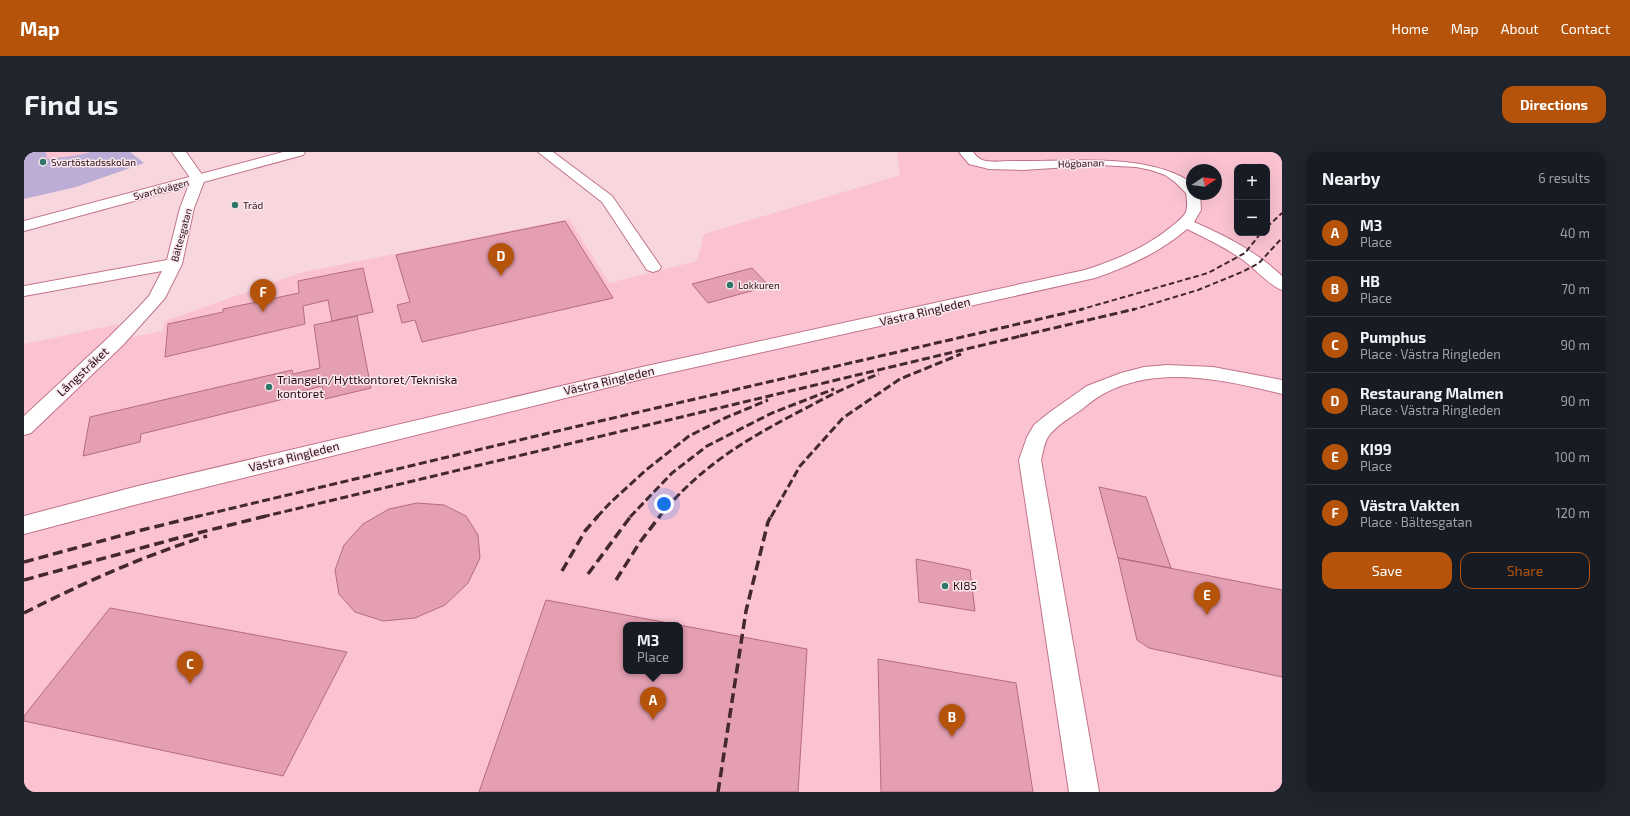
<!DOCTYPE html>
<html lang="en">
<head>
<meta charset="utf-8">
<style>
  :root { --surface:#171b24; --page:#20242c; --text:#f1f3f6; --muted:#9ea1a6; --line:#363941; --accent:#b45309 }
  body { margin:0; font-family:"Exo 2",sans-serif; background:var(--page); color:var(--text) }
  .controls { position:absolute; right:12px; top:12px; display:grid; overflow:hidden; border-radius:8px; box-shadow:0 4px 16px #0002 }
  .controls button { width:36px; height:36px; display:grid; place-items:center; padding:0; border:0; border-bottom:1px solid var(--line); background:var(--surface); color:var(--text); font:20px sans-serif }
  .compass { position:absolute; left:1162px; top:12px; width:36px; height:36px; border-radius:50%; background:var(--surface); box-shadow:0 4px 16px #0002; rotate:77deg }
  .you { position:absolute; left:640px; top:352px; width:14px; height:14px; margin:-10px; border:3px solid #fff; border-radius:50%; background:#1a73e8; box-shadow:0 0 0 6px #1a73e833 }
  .badge { display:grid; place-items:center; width:26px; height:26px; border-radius:50%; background:var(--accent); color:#fff; font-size:13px; font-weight:700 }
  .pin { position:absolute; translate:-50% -33px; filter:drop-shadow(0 1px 2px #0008) }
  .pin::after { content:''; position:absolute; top:21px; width:14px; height:12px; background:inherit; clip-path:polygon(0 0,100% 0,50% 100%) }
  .popup { position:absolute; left:599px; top:470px; width:60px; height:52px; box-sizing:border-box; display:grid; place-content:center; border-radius:8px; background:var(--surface); filter:drop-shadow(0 1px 3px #0005); font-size:13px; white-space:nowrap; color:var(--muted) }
  .popup b { font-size:15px; color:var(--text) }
  .popup::after { content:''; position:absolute; left:50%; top:100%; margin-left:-8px; border:8px solid transparent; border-top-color:var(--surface) }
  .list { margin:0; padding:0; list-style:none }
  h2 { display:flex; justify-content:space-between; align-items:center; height:52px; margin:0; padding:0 16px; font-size:17px }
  h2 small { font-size:13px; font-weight:400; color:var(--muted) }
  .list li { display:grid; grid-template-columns:26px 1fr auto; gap:12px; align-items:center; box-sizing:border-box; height:56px; padding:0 16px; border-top:1px solid var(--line) }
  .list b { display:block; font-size:15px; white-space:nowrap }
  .list p { margin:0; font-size:13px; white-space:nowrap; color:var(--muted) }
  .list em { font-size:13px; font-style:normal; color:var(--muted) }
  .actions { display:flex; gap:8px; padding:12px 16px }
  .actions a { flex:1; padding:9px 0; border:1px solid var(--accent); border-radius:12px; text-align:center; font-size:14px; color:var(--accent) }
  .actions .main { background:var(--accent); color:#fff }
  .map { position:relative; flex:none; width:1258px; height:640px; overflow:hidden; border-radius:12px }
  header { display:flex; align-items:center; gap:24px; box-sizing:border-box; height:56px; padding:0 20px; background:var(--accent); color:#fff }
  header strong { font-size:19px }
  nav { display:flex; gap:22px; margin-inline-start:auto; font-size:14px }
  .intro { display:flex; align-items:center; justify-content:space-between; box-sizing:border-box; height:96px; padding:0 24px }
  h1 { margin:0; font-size:28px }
  .button { padding:10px 18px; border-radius:12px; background:var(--accent); color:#fff; font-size:14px; font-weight:700 }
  main { display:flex; gap:24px; padding:0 24px }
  aside { flex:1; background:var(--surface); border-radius:12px; box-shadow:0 4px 16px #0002 }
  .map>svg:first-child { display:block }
  .built { fill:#fbc3d1; fill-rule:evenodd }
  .green { fill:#bbadd5 }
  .building { fill:#e59fb2; stroke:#b66a81; fill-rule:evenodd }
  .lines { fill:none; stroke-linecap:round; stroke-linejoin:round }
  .minor-casing { stroke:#c1748a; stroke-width:2 }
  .secondary-casing { stroke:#c1748a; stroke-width:2 }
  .minor { fill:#fff; fill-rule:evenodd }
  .secondary { fill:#fff; fill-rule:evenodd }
  .rail-far2 { stroke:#452731; stroke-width:2; stroke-dasharray:5.5 3; stroke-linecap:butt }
  .rail-far1 { stroke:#452731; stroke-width:3; stroke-dasharray:8 3.5; stroke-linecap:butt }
  .rail { stroke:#452731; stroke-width:3.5; stroke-dasharray:10 5; stroke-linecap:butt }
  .poi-dot { fill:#30766b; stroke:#fae8ec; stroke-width:1.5 }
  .labels { text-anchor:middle; stroke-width:3; stroke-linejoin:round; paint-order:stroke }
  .far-poi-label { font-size:10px; fill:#280b15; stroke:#fae8ec; text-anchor:start }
  .far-street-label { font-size:10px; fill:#280b15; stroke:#fae8ec }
  .street-label { font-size:12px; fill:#280b15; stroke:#fae8ec }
  .poi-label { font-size:12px; fill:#280b15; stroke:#fae8ec; text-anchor:start }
</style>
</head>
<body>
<header>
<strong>Map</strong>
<nav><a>Home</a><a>Map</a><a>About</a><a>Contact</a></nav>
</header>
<div class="intro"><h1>Find us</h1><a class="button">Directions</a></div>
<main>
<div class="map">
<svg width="1258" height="640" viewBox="0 0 1258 640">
  <rect width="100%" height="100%" fill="#f8d6de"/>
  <path class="built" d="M0,0h77l-77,19z
    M873,0h385v640h-1258v-448l95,-20 -10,18 54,-11 2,-10 135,-48 269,-54 40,64 88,-22 7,-27 196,-59zM1213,15h30v66h-30zM1168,18h24v24h-24zM602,473h54v46h-54z"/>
  <path class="green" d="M0,0h22l1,7 26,-3 18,-4h39l14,11 -68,24 -52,12z"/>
  <path class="building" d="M541,69l48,77 -191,44 -7,-22 -13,3 -5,-18 13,-3 -14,-47z
    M339,116l10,44 -41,9 -4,-21 -25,6 2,18 -140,33 3,-33 55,-12v-3l76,-16 -1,-12z
    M728,116l17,18 -61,17 -16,-19z
    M333,164l14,72 -46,11 -3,-13 -27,7 1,3 -155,38 -1,8 -57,14 7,-39 202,-47 1,4 27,-6 -6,-43z
    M1075,335l47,10 25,71 -53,-10z
    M393,351l27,2 22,11 12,19 2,23 -12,25 -23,22 -30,13 -32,3 -28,-9 -16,-18 -4,-24 9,-25 19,-21 26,-15z
    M1094,406l164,32v87l-133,-29 -12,-8z
    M892,407l54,11 5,41 -56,-9z
    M522,448l261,49 -9,143h-319zM602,473h54v46h-54z
    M86,456l237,44 -64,124 -259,-55v-5z
    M854,507l138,24 17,109h-152z"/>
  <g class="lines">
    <g class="minor-casing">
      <path id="minor" d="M148,0h14l19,27 -11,29 -12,56 -17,34 -42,47 -92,88 -7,2v-19l85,-79 26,-26 14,-15 13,-25 -138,25v-10l143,-26 13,-52 11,-29z
        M514,0h15l59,44 49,71 -2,3 -6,2 -6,-2 -45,-68z
        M935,0h14c2,3 5,6 9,8 9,3 21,1 30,1 55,1 136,-9 180,22v11h8l1,16 -7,12c32,14 63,30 88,54v14c-11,-3 -28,-22 -39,-30 -17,-12 -37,-22 -56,-31 -28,24 -58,37 -92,49l-453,101 -504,125 -114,30v-18l114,-30 504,-119 443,-97c31,-10 60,-22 86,-43 5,-4 12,-9 15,-15 2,-6 1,-13 0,-19l-11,-11 -10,-7 -14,-5 -15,-3 -37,-2 -76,5 -34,-1 -20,-5z
        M1143,213l46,2 69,13v14c-57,-14 -124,-30 -179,0 -7,4 -15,10 -22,16 -10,7 -26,16 -33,27 -4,6 -5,16 -7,23l58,332h-30l-50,-332 8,-23 7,-12 16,-13 37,-26 34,-13 23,-6z"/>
    </g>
    <g class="secondary-casing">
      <path id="secondary" d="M259,0h22l-2,3 -279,76v-10z"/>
    </g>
    <use href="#minor" class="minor"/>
    <use href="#secondary" class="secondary"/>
    <path class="rail-far2" d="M1243,75l15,-14
      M1055,158l129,-37 37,-20 16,-20
      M1108,158l66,-20 44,-18 17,-9 23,-25"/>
    <path class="rail-far1" d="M996,184l115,-27
      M171,365l375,-89 513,-119
      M238,365l763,-182
      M573,365l14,-15 35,-32 43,-34 36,-18 43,-18
      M606,365l42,-44 35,-27 65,-33 62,-24
      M635,365c43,-53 91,-80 151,-111 22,-12 45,-23 69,-32
      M747,365l29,-51 43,-48 57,-39 61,-25"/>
    <path class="rail" d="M0,410l114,-31 61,-15
      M538,419l23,-40 13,-15
      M564,422l43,-58
      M0,428l154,-42 88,-22
      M592,428l24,-38 20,-26
      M0,461c59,-30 119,-57 183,-77
      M694,640l28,-181 22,-89 3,-6"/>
  </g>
  <g class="poi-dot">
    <circle cx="19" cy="10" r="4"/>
    <circle cx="211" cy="53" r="4"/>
    <circle cx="706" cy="133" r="4"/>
    <circle cx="245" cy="235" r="4"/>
    <circle cx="921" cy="434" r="4"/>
  </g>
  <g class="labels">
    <g class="far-poi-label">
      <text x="27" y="14">Svartöstadsskolan</text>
      <text x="219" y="57">Träd</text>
      <text x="714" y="137">Lokkuren</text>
    </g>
    <g class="far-street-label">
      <text transform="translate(1057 11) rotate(-2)" y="4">Högbanan</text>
      <text transform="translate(137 37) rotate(-15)" y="4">Svartövägen</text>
      <text transform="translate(157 83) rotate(-75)" y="4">Bältesgatan</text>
    </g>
    <g class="street-label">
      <text transform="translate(901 160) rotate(-13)" y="4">Västra Ringleden</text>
      <text transform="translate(59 220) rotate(-43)" y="4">Långstråket</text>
      <text transform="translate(585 229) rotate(-13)" y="4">Västra Ringleden</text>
      <text transform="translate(270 305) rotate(-14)" y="4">Västra Ringleden</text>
    </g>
    <g class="poi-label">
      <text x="253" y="232">Triangeln/Hyttkontoret/Tekniska<tspan x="253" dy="14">kontoret</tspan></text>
      <text x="929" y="438">KI85</text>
    </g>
  </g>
</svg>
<div class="controls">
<button>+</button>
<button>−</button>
</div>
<svg class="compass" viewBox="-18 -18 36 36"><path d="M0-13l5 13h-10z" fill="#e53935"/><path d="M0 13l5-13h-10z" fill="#9ea1a6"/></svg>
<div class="you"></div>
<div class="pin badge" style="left:629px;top:568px">A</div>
<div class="popup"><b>M3</b>Place</div>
<div class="pin badge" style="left:928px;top:585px">B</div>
<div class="pin badge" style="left:166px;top:532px">C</div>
<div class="pin badge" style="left:477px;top:124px">D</div>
<div class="pin badge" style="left:1183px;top:463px">E</div>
<div class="pin badge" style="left:239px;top:160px">F</div>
</div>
<aside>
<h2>Nearby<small>6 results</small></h2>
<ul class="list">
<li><span class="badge">A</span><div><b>M3</b><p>Place</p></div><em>40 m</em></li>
<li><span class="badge">B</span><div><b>HB</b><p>Place</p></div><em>70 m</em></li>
<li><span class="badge">C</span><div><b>Pumphus</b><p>Place · Västra Ringleden</p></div><em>90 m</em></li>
<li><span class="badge">D</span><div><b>Restaurang Malmen</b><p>Place · Västra Ringleden</p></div><em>90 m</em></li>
<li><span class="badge">E</span><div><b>KI99</b><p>Place</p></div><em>100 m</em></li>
<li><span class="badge">F</span><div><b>Västra Vakten</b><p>Place · Bältesgatan</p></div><em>120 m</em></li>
</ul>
<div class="actions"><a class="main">Save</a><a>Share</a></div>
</aside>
</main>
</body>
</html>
